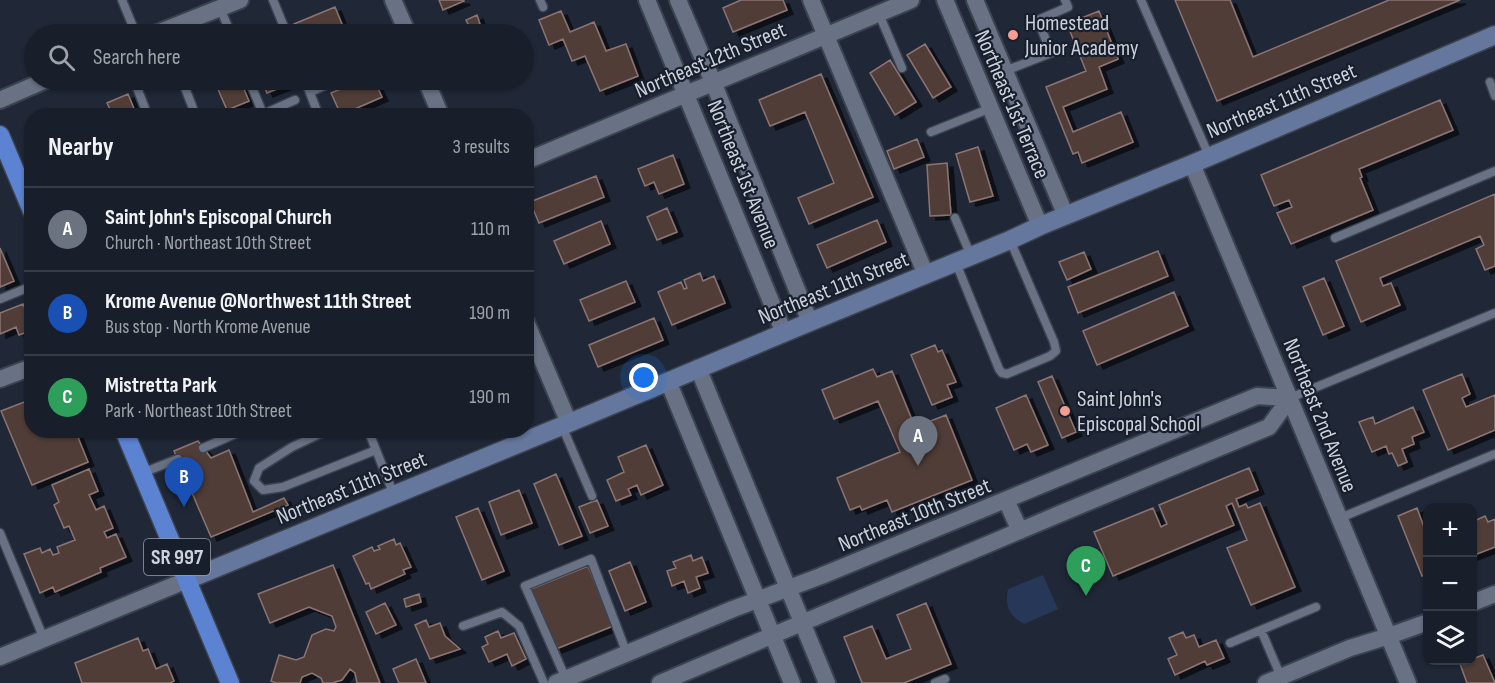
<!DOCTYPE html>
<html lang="en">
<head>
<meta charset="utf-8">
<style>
  :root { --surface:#181e2a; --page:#212732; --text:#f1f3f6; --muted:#9fa2a8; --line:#363c47; --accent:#bca0f2 }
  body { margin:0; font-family:"Sofia Sans Condensed",sans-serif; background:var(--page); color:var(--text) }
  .controls { position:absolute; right:18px; bottom:18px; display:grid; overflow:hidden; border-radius:12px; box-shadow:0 2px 4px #0004 }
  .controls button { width:54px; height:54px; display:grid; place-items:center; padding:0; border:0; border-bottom:2px solid var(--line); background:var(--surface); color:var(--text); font:30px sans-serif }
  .you { position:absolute; left:644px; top:378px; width:21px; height:21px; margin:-15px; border:4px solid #fff; border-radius:50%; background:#1a73e8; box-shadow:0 0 0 9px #1a73e833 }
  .badge { display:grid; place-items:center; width:39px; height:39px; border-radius:50%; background:var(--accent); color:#fff; font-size:20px; font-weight:700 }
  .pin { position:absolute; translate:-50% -50px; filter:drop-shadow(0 2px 3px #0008) }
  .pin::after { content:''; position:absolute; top:32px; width:21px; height:18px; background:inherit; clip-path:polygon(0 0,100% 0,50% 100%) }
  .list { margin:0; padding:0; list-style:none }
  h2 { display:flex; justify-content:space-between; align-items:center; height:78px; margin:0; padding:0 24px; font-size:26px }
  h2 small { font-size:20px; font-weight:400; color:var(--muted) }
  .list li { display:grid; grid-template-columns:39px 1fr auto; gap:18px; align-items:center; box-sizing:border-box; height:84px; padding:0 24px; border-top:2px solid var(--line) }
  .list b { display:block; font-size:22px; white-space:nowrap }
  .list p { margin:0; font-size:20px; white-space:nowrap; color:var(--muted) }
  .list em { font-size:20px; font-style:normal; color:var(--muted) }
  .icon { flex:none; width:33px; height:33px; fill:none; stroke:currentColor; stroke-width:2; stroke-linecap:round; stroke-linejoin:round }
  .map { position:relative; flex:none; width:1495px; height:683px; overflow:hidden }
  .search { position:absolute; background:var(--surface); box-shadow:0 2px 4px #0004; left:24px; top:24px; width:510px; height:66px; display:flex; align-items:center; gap:15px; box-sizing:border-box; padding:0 21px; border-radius:33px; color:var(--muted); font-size:22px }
  .panel { position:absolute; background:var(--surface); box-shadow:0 2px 4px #0004; left:24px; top:108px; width:510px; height:330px; border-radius:24px }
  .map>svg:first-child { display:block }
  .green { fill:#263758 }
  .building { fill:#513c39; stroke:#8c7471; stroke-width:1.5; filter:url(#shadow) }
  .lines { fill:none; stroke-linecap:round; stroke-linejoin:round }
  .lane-casing { stroke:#3c4350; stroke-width:11 }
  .street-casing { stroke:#3c4350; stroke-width:20 }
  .secondary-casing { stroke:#3c4350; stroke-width:21 }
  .highway-casing { stroke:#3c4350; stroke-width:21 }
  .lane { stroke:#697285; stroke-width:8 }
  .street { stroke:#697285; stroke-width:16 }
  .secondary { stroke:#65779c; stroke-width:18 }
  .highway { stroke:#5b83d2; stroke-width:18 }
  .poi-dot { fill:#f59c93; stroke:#171f2d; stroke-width:2 }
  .labels { text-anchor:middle; stroke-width:4.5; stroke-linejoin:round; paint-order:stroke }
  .shield { fill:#171f2d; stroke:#969ca8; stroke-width:1.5 }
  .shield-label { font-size:21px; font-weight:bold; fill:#ccd1dc }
  .poi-label { font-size:22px; fill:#ccd1dc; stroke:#171f2d; text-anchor:start }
  .street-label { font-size:22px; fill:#ccd1dc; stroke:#171f2d }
</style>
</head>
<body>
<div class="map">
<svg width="1495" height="683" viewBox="0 0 1495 683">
  <defs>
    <filter id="shadow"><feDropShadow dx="6" dy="4" stdDeviation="0" flood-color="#0009"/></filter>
  </defs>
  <rect width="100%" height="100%" fill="#202838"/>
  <path class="green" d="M1043,575l15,34 -34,15c-16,-9 -19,-18 -16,-35z"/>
  <path class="building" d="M439,0h24l1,1 -21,9z
    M741,0h42l4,10 -54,22 -10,-24z
    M1175,0h55l23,57 136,-57h71l-243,101z
    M335,7l9,22 -12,5h-33l-5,-10z
    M561,11l9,21 24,-10 12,29 20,-7 12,32 -38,15 -15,-35 -13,5 -9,-22 -14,6 -10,-25z
    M1099,11l19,48 -19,8 8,22 -44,18 10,25 48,-20 12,30 -51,21 -4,-11 -5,2 -27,-67 40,-16 -19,-47z
    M477,15l3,9 -10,4 -4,-8z
    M925,44l26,43 -18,11 -26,-43z
    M890,60l26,42 -21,13 -25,-42z
    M821,74l52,123 -64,27 -11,-26 36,-15 -29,-71 -35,14 -11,-26z
    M214,80h26l9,21 -22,9z
    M261,80h27l1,4 -22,9z
    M363,80h11l8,17 -41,18 -10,-22z
    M128,94l9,22h-24l-6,-13z
    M1440,100l13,30 -94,39 3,8 -2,1 13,32 -82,34 -14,-31 15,-6 -3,-7 -15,6 -13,-31z
    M917,139l7,18 -30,12 -7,-18z
    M978,147l15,49 -23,6 -14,-48z
    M673,155l11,29 -25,10 -5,-12 -9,4 -7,-17z
    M947,163l4,52 -21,1 -3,-51z
    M596,176l8,21 -65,26 -9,-21z
    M1495,194v72l-10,4 -9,-21 8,-4 -4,-9 -100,42 3,8 8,-3 9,22 -39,17 -25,-61z
    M667,208l10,24 -20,8 -10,-23z
    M877,220l9,22 -59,26 -10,-23z
    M601,221l9,23 -46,20 -10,-23z
    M0,248l14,33 -14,6z
    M1158,251l10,25 -90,37 -10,-26z
    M1084,252l7,17 -24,11 -8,-18z
    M700,273l3,8 11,-5 11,27 -53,22 -14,-33 23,-10 3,7 3,-1 -3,-8z
    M1324,278l20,48 -21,9 -20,-48z
    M626,281l9,21 -46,19 -9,-21z
    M1174,292l14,34 -91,39 -14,-34z
    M23,304l9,21v5l-13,5 -3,-8 -16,7v-21z
    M654,318l9,22 -65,27 -9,-22z
    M935,345l3,7 4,-2 14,32 -9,3 5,12 -20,8 -21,-50z
    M873,369l4,8 15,-6 23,56 31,-12 26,65 -80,32 -5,-12 -25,10 -2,-4 -10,4 -13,-32 63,-26 -22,-51 -44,18 -12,-29z
    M1462,374l8,20 -8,4 4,9 29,-12v35l-47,20 -25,-60z
    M1052,376l24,56 -14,6 -24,-56z
    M1026,395l22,50 -17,7 -4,-8 -13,6 -18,-42z
    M32,399v31h43l13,32 -56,23 -31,-74z
    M1413,407l11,25 -12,5 2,7 -12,5 5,13 -9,4 -6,-13 -3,1 -3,-8 -14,6 -13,-30 14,-5 2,7z
    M198,441l13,17 18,-8 24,62 31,-14 4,7 -77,32 -37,-86z
    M646,445l17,40 -22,10 -4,-10 -9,4 3,6 -15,6 -9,-21 17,-8 -6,-15z
    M1249,468l9,22 -22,9 3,8 7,-3 2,4 12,-5 35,84 -44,18 -24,-57 20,-8 -15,-37 -6,3 8,19 -121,51 -19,-44 59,-24 8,19 6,-3 -8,-19z
    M89,469l9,22 -9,4 7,15 8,-4 9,22 -9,4 3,6 9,-4 10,23 -26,11 1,4 -46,20 -2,-5 -13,6 -16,-39 16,-6 2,5 8,-4 3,6 6,-2 -2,-6 18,-7 -6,-14 -5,2 -10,-23 5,-3 -7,-17z
    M556,474l26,62 -23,9 -25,-61z
    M519,490l13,33 -31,12 -12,-33z
    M597,500l11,26 -18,7 -11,-26z
    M478,508l26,63 -22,9 -26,-63z
    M1417,508l8,22 3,-1v45l-6,2 -24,-60z
    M1485,516l3,6 7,-3v28l-23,9v-34z
    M394,539l2,6 4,-2 11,24 -8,3 2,4 -34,15 -2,-6 -3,1 -13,-28 19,-9 2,4 6,-2 -2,-3z
    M691,555l2,6 9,-4 6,16 -12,4 4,11 -12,5 -4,-12 -12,5 -5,-15 9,-3 -3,-6z
    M630,562l16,40 -21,9 -16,-40z
    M333,565l47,118h-23l-2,-10 -5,-4 -8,11 -10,3h-9l-2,-5 -9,-5 -10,4 -2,6h-24l-5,-2 8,-26 17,5 8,-3 8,-22 14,-6 8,2 2,-4 -4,-11 -23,-9 -39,16 -12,-29z
    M588,566l25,60 -57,23 -25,-60z
    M419,594l2,8 -15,5 -2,-8z
    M385,603l11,22 -20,9 -10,-22z
    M926,603l25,61 -47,19h-42l-18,-46 28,-11 14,33 25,-10 -14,-34z
    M426,620l3,7 11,-4 5,13 15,13 -30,10 -15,-34z
    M498,631l3,7 13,-5 12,26 -14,7 -5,-12 -18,8 -7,-15 6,-3 -3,-7z
    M1183,632l3,6 8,-3 5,12 17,-7 8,18 -17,7 -2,-4 -30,14 -7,-16 9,-4 -8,-17z
    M138,638l5,13 5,-2 8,20 11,-5 7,17 -4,2h-88l-7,-20z
    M1483,655l12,28h-28l-7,-19 12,-4v-1z
    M416,659l10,24h-27l-6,-14z"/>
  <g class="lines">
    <g class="lane-casing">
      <path id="lane" d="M122,0l14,34
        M273,0l14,34
        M540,0l3,7
        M1141,0l68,156
        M220,8l11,26
        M879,14l23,54
        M1005,71l46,-18 -13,-33 30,-13 -3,-7
        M134,80l14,36
        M182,80l12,31 -11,5
        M249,80l14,34
        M305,80l14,36
        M1490,82l5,14
        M310,92l28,-12
        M259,116l36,-16
        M931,132l60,-24
        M955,218l16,38
        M1335,238l160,-67
        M956,263l43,106 3,4 5,1 43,-18 6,-5 -2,-9 -44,-102
        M0,299l32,-13
        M1290,398l205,-85
        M562,426l30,70
        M328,430l-36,17 -33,21 -5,13 9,9 20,-3 93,-37
        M368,430l26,65
        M203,448l41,-18
        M142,473l36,-14
        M1340,518l155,-64
        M0,533l44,106
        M463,626l39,-14 17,14 25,57
        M1261,630l20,47
        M1230,643l86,-36
        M566,679l-41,-93 66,-27 36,95
        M935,683l10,-4"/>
    </g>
    <g class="street-casing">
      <path id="street" d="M393,0l15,34
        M647,0l137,333
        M678,0l35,82 97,240
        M811,0l115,275
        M945,0l95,226
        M975,0l91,216
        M155,34l85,-34
        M426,80l15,36
        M0,100l46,-20
        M526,161l385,-161
        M1192,164l216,519
        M526,322l43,101
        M698,368l129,315
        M0,379l32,-12
        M668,381l124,302
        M1006,500l14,31
        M1472,603l23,-9
        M0,657l187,-77
        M556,683l177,-74 88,-33 436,-180 33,2 -21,29 -212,88 -397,168
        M1266,683l84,-35 39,-12 39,-14"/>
    </g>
    <g class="secondary-casing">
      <path id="secondary" d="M187,580l382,-157 241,-101 200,-82 30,-14 152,-62 303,-129"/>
    </g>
    <g class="highway-casing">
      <path id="highway" d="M0,135l32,76
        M124,430l106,253"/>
    </g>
    <use href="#lane" class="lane"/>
    <use href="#street" class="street"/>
    <use href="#secondary" class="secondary"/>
    <use href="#highway" class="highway"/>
  </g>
  <g class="poi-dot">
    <circle cx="1013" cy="35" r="6"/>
    <circle cx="1065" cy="411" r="6"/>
  </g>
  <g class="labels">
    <rect class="shield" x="144" y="539" width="66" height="36" rx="4.5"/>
    <g class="shield-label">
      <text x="177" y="564">SR 997</text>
    </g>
    <g class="poi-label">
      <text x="1025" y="30">Homestead<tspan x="1025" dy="25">Junior Academy</tspan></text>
      <text x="1077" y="406">Saint John's<tspan x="1077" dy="25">Episcopal School</tspan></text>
    </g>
    <g class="street-label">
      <text transform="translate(710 59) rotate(-23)" y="8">Northeast 12th Street</text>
      <text transform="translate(1281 100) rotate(-23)" y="8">Northeast 11th Street</text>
      <text transform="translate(1013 104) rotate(67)" y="8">Northeast 1st Terrace</text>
      <text transform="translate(744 174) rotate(68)" y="8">Northeast 1st Avenue</text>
      <text transform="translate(833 287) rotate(-22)" y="8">Northeast 11th Street</text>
      <text transform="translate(1321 415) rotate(68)" y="8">Northeast 2nd Avenue</text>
      <text transform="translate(351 487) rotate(-22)" y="8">Northeast 11th Street</text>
      <text transform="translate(914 514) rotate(-22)" y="8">Northeast 10th Street</text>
    </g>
  </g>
</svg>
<div class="controls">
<button>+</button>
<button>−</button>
<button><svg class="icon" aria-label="layers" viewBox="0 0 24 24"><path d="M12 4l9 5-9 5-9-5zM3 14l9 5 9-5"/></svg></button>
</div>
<div class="you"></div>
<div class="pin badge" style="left:918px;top:466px;background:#6b7280">A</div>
<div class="pin badge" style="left:184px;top:507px;background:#1a4fb4">B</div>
<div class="pin badge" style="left:1086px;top:596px;background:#2e9e5b">C</div>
<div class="search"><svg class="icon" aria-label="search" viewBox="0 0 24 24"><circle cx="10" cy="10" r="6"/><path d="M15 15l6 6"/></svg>Search here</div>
<section class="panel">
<h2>Nearby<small>3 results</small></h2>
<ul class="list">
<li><span class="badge" style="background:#6b7280">A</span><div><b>Saint John's Episcopal Church</b><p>Church · Northeast 10th Street</p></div><em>110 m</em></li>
<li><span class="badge" style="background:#1a4fb4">B</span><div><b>Krome Avenue @Northwest 11th Street</b><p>Bus stop · North Krome Avenue</p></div><em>190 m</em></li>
<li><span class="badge" style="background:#2e9e5b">C</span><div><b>Mistretta Park</b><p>Park · Northeast 10th Street</p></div><em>190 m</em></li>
</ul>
</section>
</div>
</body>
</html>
